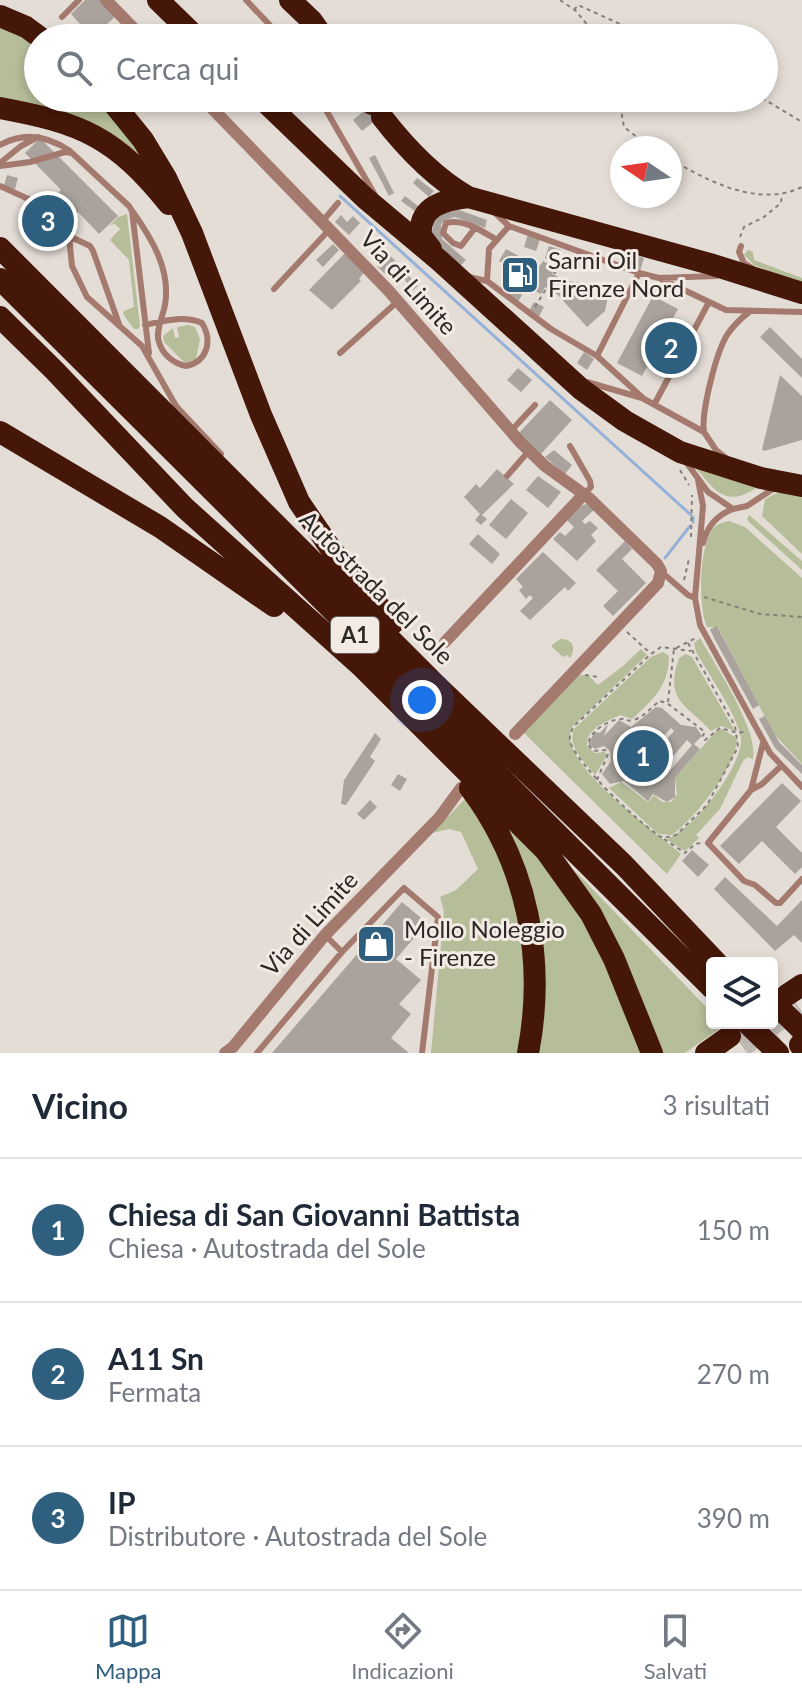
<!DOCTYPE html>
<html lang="it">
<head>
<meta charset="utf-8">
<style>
  :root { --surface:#fff; --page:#f2f2f3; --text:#1f2937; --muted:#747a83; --line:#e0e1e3; --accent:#2f5f7e }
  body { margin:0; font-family:Lato,sans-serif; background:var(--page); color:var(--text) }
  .controls { position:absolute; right:24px; bottom:24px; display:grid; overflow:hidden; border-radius:8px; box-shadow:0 4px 12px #0003 }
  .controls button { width:72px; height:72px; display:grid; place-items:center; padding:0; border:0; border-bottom:2px solid var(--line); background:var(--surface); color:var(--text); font:40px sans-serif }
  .compass { position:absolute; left:610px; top:136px; width:72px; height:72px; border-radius:50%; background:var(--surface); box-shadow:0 4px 12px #0003; rotate:283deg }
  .you { position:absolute; left:422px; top:700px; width:28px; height:28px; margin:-20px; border:6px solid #fff; border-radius:50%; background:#1a73e8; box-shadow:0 0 0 12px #1a73e833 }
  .badge { display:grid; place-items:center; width:52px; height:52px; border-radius:50%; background:var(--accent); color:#fff; font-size:26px; font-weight:700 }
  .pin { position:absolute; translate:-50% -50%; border:4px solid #fff; box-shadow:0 2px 8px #0006 }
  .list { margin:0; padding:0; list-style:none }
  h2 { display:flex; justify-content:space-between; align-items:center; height:104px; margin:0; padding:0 32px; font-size:34px }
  h2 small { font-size:26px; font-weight:400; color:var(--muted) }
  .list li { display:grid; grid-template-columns:52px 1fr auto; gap:24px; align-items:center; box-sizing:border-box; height:144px; padding:0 32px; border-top:2px solid var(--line) }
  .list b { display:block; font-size:30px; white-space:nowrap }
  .list p { margin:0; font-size:26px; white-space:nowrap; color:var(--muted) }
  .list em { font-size:26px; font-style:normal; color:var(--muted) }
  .icon { flex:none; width:44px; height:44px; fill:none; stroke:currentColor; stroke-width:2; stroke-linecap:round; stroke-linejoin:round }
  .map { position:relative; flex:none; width:802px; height:1053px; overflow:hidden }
  .search { position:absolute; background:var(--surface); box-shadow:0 4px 12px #0003; left:24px; right:24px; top:24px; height:88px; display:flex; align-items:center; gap:20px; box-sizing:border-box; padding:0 28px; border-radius:44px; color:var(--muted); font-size:30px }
  .sheet { height:536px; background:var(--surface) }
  nav { display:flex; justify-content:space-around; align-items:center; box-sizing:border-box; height:112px; border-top:2px solid var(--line); background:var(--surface); font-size:22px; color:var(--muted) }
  nav a { display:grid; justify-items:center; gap:4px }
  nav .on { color:var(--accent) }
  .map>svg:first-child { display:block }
  .green { fill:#b5bd99 }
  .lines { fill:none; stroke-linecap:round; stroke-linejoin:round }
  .stream { stroke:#96b1d8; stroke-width:3 }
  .building { fill:#aaa39d; fill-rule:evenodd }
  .highway-tunnel { stroke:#bfb9b3; stroke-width:22; stroke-dasharray:22 11; stroke-linecap:butt }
  .path { stroke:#847f7a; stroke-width:2; stroke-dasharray:4 4; stroke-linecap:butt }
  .lane { stroke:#a47a6e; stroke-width:6 }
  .street { stroke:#a47a6e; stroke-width:12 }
  .highway { stroke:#451709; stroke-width:22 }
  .highway-bridge { stroke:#451709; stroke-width:22 }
  .labels { text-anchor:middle; stroke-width:6; stroke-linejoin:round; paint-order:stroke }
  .shield { fill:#f2eae3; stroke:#67625f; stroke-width:2 }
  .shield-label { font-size:22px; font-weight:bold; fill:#2b2826 }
  .poi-label { font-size:24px; fill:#2b2826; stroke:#f2eae3; text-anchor:start }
  .street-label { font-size:24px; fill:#2b2826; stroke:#f2eae3 }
</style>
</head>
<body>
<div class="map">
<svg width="802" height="1053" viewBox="0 0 802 1053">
  <rect width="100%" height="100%" fill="#e4ddd6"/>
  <path class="green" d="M0,24l38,20v54h63l45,65c-51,-44 -81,-52 -146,-64z
    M127,214l13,112 -2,3h-4l-11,-15 1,-3 10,-4 -5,-47 -19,-20 10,-11 -5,-5 -5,1 8,-8z
    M748,250l5,2 1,8 48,18v6l-48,-19 -10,-10z
    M188,325l7,2 5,12 -4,20 -11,4 -21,-21 -1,-6 10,-8 2,10 4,-1 -2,-10z
    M696,468l60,20c-30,20 -41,3 -60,-20z
    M779,492h23v62l-40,-38 3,-17z
    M749,515l53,46v9l-53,-48 -2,-3z
    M729,521l16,6 57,51v186l-28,-30 -56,-107h-11c-9,-19 -9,-89 10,-102 3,-2 8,-3 12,-4z
    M700,638c15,27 59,92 53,121l-6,-2 -4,4 -23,48 -24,26 3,3 -14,13 -19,-12c25,-6 77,-73 75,-100 -2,-21 -33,-66 -45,-87l-2,-9z
    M560,639c12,-1 17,9 10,19l-3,-3 -4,2 -12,-11z
    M641,649l6,6 -74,71c-22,34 85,107 108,128l-14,20 -143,-141 53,-59 12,2 9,9 25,-19z
    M663,652l6,4c0,30 -17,45 -37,63l-12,-4c-14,7 -34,13 -33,31l8,7 10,-1 2,3 -12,20c-10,-13 -28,-28 -21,-46l77,-72z
    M686,654l6,3 43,74 -14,-5 -10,5c-25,-27 -47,-30 -32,-73z
    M722,729l15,9c0,28 -43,81 -65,97l-14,-1 -49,-46 12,-6 27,20 6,-7 8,7h9l6,-8 -2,-16 42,-48z
    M465,799l28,42 23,57 11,90 -8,65h-88l13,-141 -4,-15 16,-7 22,-21 -17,-37 -12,-3 -17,4z
    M498,811l80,63 134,139v10h10v4l-37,26h-149l3,-17z"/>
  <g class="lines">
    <path class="stream" d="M340,196l351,319
      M693,522v-5
      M665,558l25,-32"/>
  </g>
  <path class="building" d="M85,0h15l16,16 -24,21 -21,-23z
    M252,27l12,11h-17l-1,-5z
    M380,98h9l6,7 -33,26 -9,-11z
    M40,138l78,78 -19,18 -21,-22 -30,30 -20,-19 33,-33 -36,-37z
    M375,155l19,38 -5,3 -20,-38z
    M7,175l11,3 -3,11 -11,-3z
    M417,178l17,13 -5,6 -16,-14z
    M405,196l17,13 -3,5 -18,-13z
    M459,210l28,10 -2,8 -30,-11 -10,3 -4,4 1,15 24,21 -6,6 -24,-22 -4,-11 1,-11 6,-8z
    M341,215l6,7 6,-6 7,7 -11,12 -14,-13z
    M528,234l12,5 -4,12 -12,-4z
    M333,244l6,6 -16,17 -7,-7z
    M549,246l12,4 -4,12 -12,-4z
    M506,249l33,18 4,-6 13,7 -4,6 16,7 42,6 -5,24 -18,16 -29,-32 -13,-8 -4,7 -13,-7 4,-7 -33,-19z
    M577,252l12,5 -4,12 -13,-4z
    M345,253l20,18 -6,8 2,2 -29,29 -23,-20z
    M389,254l8,9 -12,11 -8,-8z
    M631,254l13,4 -4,13 -13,-4z
    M408,275l10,11 -5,4 -9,-11z
    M514,285l10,6 -6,11 -10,-6z
    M653,296l25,13 -36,67 -25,-13z
    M534,302l10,5 -6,11 -10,-5z
    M770,327l32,32v19l-42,-41z
    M584,352l10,7 -7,11 -10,-7z
    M518,368l14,12 -11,12 -14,-12z
    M780,375l22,21v44l-38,11 -2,-2z
    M550,400l22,20 -32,35 -22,-21z
    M554,450l18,15 -7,9 -20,-17z
    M497,469l17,15 -32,31 5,4 -6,6 -6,-5 5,-6 -16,-17 12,-13 4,4z
    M538,476l23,16 -13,16 -22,-18z
    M511,499l17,14 -22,26 -17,-14z
    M588,504l8,4 -14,13 3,3 5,-3 8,7 -7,7 5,6 -19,20 -24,-22 7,-7 5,4 9,-9 -8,-8 16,-14z
    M478,534l22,20 -8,10 -23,-20z
    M625,541l7,8 -10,10 24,24 -33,33 -10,-10 15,-15 -22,-21z
    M543,552l33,31 -8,8 -3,-4 -35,33 -10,-9 13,-13 -3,-3 -4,4 -7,-9 4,-3 -7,-8z
    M717,626l42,79 -6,4 -39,-71 -4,-9z
    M656,707l6,1 19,17 15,2 6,9 -8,8 6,5 -25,29v19l-8,5 -14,-8 -5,7 -24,-20 -14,3 -8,-10 9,-13 -1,-10 -6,-5 -9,3 -7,-5 7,-12 5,1 8,-9 -4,12 15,-16 12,7zM671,728l3,3 -17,19 -3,-3zM687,740l5,5 -30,35 -3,-7z
    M765,716l14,26 23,23v9l-27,-26 -16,-29z
    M375,733l6,6 -11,18 5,4 -29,44 -5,-1 3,-24z
    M398,774l9,5 -7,12 -9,-6z
    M782,783l19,18 -25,26 26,26v14l-7,7 -33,-33 -23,23 -19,-18z
    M370,800l7,7 -13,13 -7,-6z
    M692,850l17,15 -11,12 -16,-16z
    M725,877l52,49 25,-26v43l-8,-8 -19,16 -61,-62z
    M402,902l25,21 -31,36 25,21 -22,24 12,10 -20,24 18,15h-137z"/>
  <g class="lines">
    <path class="highway-tunnel" d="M742,1046l56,-40
      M763,1053l39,-27"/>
    <path class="path" d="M560,0l16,11 22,27
      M574,10l4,-5 73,33
      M619,98l5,29 27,21
      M762,98l40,24
      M670,159c38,22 88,49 132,28
      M740,237l4,-10 20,-10 17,-14 1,-9
      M554,274l11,-20
      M535,307l11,-18
      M680,470l9,15
      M691,537l1,-42
      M684,580l5,-21
      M704,597l56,17 42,3
      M627,632l22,20
      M688,643l47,83 3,21 -31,58 -31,30 -13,3c-22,-12 -83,-71 -92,-94 -3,-7 0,-12 3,-18l77,-72 10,-7 30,4
      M585,675l13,2
      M668,702l6,-53 22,-11
      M597,780l11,-26 -3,-4 -11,1 -6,-6c1,-13 19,-25 33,-26 10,-1 2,3 12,1 10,-2 19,-13 26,-19l8,2 38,29 -3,5 3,3 15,-12 18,5 9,-2
      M664,839l21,14 10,-9 6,-1"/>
    <path class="lane" d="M246,0l36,38
      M62,17l17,-17
      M319,98l56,97
      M0,145c25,-14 48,-9 70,6
      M0,163l21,-17 17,-9
      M0,166l30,-4 35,-10 7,1 57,53 3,5 17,142
      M0,186l35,16 34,34 3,30 15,31 55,49 34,60 45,48
      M133,212c19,27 38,58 32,93 -2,11 -10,27 -6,37 3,12 15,22 27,24 21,-4 27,-25 16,-43 -19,-8 -38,-2 -57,2
      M494,212l15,14 130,47 20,5 57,-2
      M321,223l17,-20
      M475,228l-14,18 -8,-3 -10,-10 3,-10c17,-5 36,8 51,17
      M69,236l21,10 3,5 26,73
      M741,246l-2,6 5,11 8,5
      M469,277l18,4 64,48 46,27 47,43 60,33 12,18 9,7
      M661,279l65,31 76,2
      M487,281l2,-32 20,-23
      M274,289l55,-59
      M340,353l57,-51
      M597,356l42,-83
      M587,382l55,16
      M655,403l54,-101
      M510,432l25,-27
      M704,432c-3,-20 12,-79 23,-97 6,-9 13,-16 21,-22
      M570,446l20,35 1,6 -7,7
      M686,462l22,30 25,17 14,-3 26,-17
      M507,476l21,-24
      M698,480l5,26 -8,92 5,27 70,128 32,34
      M703,543c4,-16 14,-28 30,-34
      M660,574l5,1 23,20 7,3
      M781,766l-19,18 -11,6 -43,53 36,38 11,4 21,18h4l22,-24
      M751,790l12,-47
      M325,935l17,17
      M257,1053l85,-101 62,-64 34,29 -16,136"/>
    <path class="street" d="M106,0l37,38
      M202,98l186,192 133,153 24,23 44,32 68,66 4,7 -3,12 -143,151
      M445,642l139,-148
      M225,1053l8,-6 92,-112 114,-117 22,-30"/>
    <path class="highway" d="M158,0l39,38
      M290,0l22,21 12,17
      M0,16l26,11 15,11
      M109,98l34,42 23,38 26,55 69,182 38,87 32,47 62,74
      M261,98l104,100 75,63 141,128 44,32 55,31 81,26 41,8
      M367,98l5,6
      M0,108c82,15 115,29 169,96
      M382,117c24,31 51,60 86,80l242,67 92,29
      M0,248l437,438 187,179 93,98
      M431,249l-10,-13c-3,-30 23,-36 47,-39
      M0,279l712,709
      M0,317l54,53 131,138 176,158 185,185 45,63 23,45 38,94
      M0,432l160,95 114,79
      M470,788c58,77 76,172 58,265
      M787,995l15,-10
      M800,1045l2,2
      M706,1053l24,-17"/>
    <path class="highway-bridge" d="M772,1001l30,29
      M747,1023l31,30"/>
  </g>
  <defs>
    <g id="fuel-square" transform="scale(2)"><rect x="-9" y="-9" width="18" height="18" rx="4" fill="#2f5f7e" stroke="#f2eae3"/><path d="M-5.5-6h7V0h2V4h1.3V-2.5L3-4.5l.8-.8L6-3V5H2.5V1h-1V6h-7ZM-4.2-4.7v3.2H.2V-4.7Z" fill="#fff"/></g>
    <g id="shop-square" transform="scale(2)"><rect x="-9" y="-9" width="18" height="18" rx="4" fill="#2f5f7e" stroke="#f2eae3"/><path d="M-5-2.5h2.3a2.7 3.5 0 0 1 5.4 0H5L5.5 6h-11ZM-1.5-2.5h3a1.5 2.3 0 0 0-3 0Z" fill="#fff"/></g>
  </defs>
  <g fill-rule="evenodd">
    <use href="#fuel-square" x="520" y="275"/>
    <use href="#shop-square" x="376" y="944"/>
  </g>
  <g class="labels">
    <rect class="shield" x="331" y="617" width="48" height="36" rx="6"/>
    <g class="shield-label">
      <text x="355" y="643">A1</text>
    </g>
    <g class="poi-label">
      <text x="548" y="269">Sarni Oil<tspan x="548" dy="28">Firenze Nord</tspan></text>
      <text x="404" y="938">Mollo Noleggio<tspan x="404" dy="28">- Firenze</tspan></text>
    </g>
    <g class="street-label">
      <text transform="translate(408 283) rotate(48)" y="8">Via di Limite</text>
      <text transform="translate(376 588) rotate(45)" y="8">Autostrada del Sole</text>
      <text transform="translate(310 924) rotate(-48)" y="8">Via di Limite</text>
    </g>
  </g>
</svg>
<div class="controls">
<button><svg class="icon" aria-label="layers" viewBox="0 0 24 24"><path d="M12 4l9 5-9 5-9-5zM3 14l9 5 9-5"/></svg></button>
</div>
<svg class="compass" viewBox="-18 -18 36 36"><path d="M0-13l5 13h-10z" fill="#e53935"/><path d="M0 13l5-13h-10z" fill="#747a83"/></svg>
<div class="you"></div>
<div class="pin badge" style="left:643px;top:756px">1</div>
<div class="pin badge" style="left:671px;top:348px">2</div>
<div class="pin badge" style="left:48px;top:221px">3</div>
<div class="search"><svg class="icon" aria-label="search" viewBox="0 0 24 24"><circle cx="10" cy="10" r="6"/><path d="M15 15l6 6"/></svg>Cerca qui</div>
</div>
<section class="sheet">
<h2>Vicino<small>3 risultati</small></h2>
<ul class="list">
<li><span class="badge">1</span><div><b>Chiesa di San Giovanni Battista</b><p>Chiesa · Autostrada del Sole</p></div><em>150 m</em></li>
<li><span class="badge">2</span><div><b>A11 Sn</b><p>Fermata</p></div><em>270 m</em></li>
<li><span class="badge">3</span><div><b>IP</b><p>Distributore · Autostrada del Sole</p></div><em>390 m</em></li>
</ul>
</section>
<nav>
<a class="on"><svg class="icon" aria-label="map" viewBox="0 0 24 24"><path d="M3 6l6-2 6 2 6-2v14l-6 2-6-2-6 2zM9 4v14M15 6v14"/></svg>Mappa</a>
<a><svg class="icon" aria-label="directions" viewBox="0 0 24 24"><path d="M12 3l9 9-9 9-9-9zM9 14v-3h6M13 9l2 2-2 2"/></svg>Indicazioni</a>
<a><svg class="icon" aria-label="saved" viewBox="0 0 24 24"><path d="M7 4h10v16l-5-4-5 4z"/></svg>Salvati</a>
</nav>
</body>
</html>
